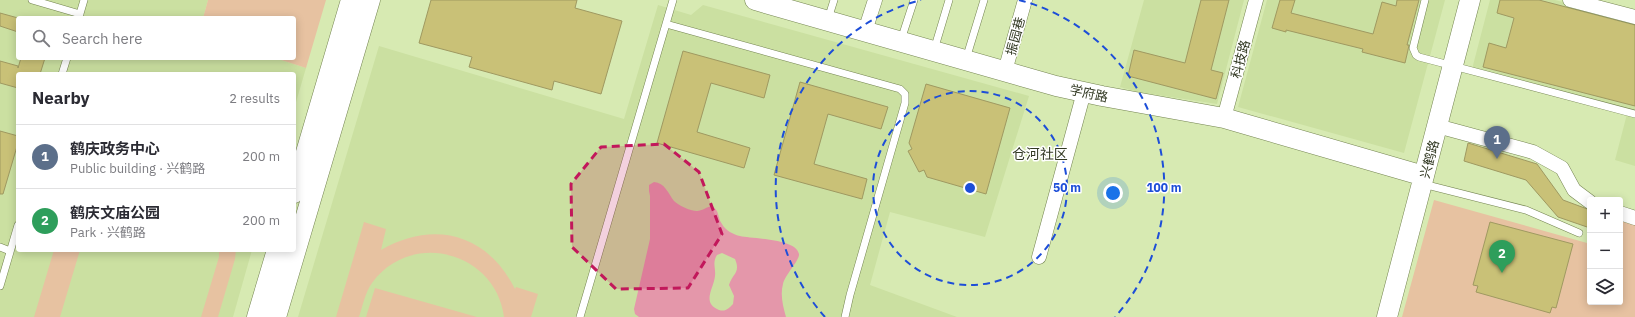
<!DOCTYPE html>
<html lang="en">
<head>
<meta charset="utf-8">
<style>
  :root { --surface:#fff; --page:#f2f2f3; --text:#2b2b33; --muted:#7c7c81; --line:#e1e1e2; --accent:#0b8043 }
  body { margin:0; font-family:"IBM Plex Sans","Noto Sans SC",sans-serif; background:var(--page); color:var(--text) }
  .controls { position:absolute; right:12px; bottom:12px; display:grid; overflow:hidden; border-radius:4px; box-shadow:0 2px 10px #0003 }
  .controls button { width:36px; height:36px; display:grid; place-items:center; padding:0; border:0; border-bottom:1px solid var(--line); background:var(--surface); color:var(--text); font:20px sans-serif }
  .you { position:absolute; left:1113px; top:193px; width:14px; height:14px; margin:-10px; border:3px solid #fff; border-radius:50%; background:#1a73e8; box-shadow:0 0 0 6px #1a73e833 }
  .badge { display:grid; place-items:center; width:26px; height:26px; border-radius:50%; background:var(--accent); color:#fff; font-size:13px; font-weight:700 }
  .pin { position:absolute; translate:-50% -33px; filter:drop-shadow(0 1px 2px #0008) }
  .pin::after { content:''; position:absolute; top:21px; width:14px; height:12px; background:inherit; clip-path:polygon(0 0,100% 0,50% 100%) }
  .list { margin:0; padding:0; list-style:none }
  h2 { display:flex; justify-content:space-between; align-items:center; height:52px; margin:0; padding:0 16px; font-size:17px }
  h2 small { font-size:13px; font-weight:400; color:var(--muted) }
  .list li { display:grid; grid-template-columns:26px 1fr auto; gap:12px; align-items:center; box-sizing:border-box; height:64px; padding:0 16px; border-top:1px solid var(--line) }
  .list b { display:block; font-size:15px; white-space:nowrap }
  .list p { margin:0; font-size:13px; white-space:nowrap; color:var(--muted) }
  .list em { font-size:13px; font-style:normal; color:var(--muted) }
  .icon { flex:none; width:22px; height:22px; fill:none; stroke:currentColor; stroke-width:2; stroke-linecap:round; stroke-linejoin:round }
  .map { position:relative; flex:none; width:1635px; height:317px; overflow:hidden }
  .search { position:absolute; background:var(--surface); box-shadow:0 2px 10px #0003; left:16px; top:16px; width:280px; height:44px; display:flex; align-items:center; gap:10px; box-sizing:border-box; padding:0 14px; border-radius:4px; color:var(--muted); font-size:15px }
  .panel { position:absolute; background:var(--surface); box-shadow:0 2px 10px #0003; left:16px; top:72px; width:280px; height:180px; border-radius:4px }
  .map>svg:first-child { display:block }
  .built { fill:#cbe0a1 }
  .green { fill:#e7c2a1 }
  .water { fill:#e497aa; fill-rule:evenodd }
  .building { fill:#c9c177; stroke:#9f9961 }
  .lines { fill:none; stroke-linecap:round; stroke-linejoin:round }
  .lane-casing { stroke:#748451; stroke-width:8 }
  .street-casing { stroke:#748451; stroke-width:15 }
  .secondary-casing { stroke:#748451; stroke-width:21 }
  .lane { stroke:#fff; stroke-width:7 }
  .street { stroke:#fff; stroke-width:14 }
  .secondary { stroke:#fff; stroke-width:20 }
  .marked { fill:#c2185b; fill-opacity:0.2; stroke:#c2185b; stroke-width:3; stroke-dasharray:8 5; stroke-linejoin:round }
  .ring { fill:none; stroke:#1d4ed8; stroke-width:2; stroke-dasharray:7 5 }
  .labels { text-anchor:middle; stroke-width:3; stroke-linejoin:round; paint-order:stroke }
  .street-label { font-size:13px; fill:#323923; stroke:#fff }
  .neighbourhood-label { font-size:14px; fill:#323923; stroke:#fff }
  .centre { fill:#1d4ed8; stroke:#fff; stroke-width:2 }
  .ring-label { font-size:12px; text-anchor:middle; font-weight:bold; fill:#1d4ed8; stroke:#fff; stroke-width:3; stroke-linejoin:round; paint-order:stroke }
</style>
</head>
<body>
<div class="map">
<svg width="1635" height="317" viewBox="0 0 1635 317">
  <rect width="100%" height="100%" fill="#d7eab2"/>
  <path class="built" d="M0,0h208l-5,18h-185v40h257l31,10 -12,41v-35h-276v176h234l-19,67h-233z
    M1144,0h100l-27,104 -79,-12 -18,-5z
    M1267,0h178l-41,153 -166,-46z
    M1490,0h65l80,21v145l-20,-6 12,-46 -156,-41z
    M658,5l33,10 12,-10 326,91 -44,141 -95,-25 -20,73 87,32h-659l81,-271 245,73z"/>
  <path class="green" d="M208,0h118l-20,68 -31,-10h19v-40h-91z
    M1434,200l153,43 3,-9v68h30v-83l15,4v94h-233z
    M364,222l22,7 -5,21c52,-30 106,-17 134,39l1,-2 22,7 -7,23h-27c-8,-65 -93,-88 -132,-34 -7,10 -9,22 -13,34h-23z
    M54,250h26l-20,67h-26z
    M219,250h17l-1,9 -17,58h-17l18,-60z
    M375,288l102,29h-111z"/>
  <path class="water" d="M654,182c11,1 14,11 20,19 4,4 16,10 23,10 5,0 9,-4 15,-5 8,5 5,11 10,18 3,6 12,11 18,12 12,3 56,2 59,18 1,6 -14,21 -16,30 -3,11 0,22 3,33h-147l-4,-3 -1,-5 16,-70v-43l-1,-5v-6zM722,253l13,6c6,14 -3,15 -6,26l5,11 -1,8c-4,4 -7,8 -14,6 -18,-7 -5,-22 -4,-34 1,-8 -3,-13 2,-21z"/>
  <path class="building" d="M431,0h146l-2,8 47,13 -21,73 -47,-13 -2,9 -83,-23 3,-10 -53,-14z
    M1201,0h28l-18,70 12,3 -7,26 -88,-23 6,-26 51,13z
    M1280,0h15l-4,13 82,21 9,-32 14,4 1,-6h22l-12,45h2l-1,5 -3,13 -43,-11 1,-3 -77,-19v2l-14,-4z
    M1500,0h39l96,25v81l-152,-39 6,-24 17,5 8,-30 -17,-5z
    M0,13l18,5v14l-18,-6z
    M683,51l87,24 -6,23 -53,-15 -14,49 53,16 -6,20 -87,-25z
    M21,58h24l-5,16h-22v14l-18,-5v-22l18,5v2z
    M800,82l88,25 -7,22 -53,-15 -14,50 53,15 -5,20 -88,-24z
    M926,84l84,24 -24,86 -59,-17 -3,-7 -5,2 -11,-21 4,-2 -3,-6z
    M0,131l18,5v7l-15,51h-3z
    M1468,143l69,21 26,36 27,10v18l-32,-11 -32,-37 -62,-19z
    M1490,222l83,22 -17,64 -4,-1 -2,6 -74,-21 2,-6 -5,-1z"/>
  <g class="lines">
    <g class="lane-casing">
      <path id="lane" d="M32,0l48,14
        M1425,0l-12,48 3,7 3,2 216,57
        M79,17l5,-17
        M828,19l6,-19
        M666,24l234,65 5,5v9l-55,192 -5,22
        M901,40l13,-40
        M934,50l15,-50
        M966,59l18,-59
        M62,74l5,-16
        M1423,184l103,26 53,23
        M0,247l10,4
        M0,286l18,-61
        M580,317l93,-317"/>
    </g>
    <g class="street-casing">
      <path id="street" d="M1570,0l65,17
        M865,31l10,-31
        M1005,71l20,-71
        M1224,118l32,-118
        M1437,126l96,26 29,16 12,22 16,12
        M1620,213l15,5
        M1039,257l45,-165"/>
    </g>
    <g class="secondary-casing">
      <path id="secondary" d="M755,0l301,86 46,10 122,22 200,58
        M294,193l57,-193
        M257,317l20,-67
        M276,317l94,-317
        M1387,317l83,-317"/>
    </g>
    <use href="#lane" class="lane"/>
    <use href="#street" class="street"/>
    <use href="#secondary" class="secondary"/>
  </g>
  <path class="marked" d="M664,144l35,28 23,62 -34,54 -72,1 -44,-42 -1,-63 30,-37z"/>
  <g class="ring">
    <circle cx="970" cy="188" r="97"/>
    <path d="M825 317A194 194 0 0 1 921 0M1019 0A194 194 0 0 1 1115 317"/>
  </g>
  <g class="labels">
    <g class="street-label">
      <text transform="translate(1015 36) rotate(-75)" y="5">振园巷</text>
      <text transform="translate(1240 59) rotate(-75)" y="5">科技路</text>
      <text transform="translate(1089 93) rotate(12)" y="5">学府路</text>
      <text transform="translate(1429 159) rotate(-75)" y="5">兴鹤路</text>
    </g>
    <g class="neighbourhood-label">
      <text x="1040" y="159">仓河社区</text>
    </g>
  </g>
  <circle cx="970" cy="188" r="6" class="centre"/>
  <g class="ring-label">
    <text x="1067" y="192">50 m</text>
    <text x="1164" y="192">100 m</text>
  </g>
</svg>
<div class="controls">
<button>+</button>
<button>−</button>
<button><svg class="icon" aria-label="layers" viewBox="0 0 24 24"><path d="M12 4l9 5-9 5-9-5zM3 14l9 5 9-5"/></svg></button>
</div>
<div class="you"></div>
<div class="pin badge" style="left:1497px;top:159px;background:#5c6f8a">1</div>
<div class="pin badge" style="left:1502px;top:273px;background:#2e9e5b">2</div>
<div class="search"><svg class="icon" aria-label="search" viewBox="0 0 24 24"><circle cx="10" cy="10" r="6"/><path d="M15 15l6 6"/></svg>Search here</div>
<section class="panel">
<h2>Nearby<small>2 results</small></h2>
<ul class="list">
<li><span class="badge" style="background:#5c6f8a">1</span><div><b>鹤庆政务中心</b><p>Public building · 兴鹤路</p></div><em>200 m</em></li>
<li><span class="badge" style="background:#2e9e5b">2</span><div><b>鹤庆文庙公园</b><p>Park · 兴鹤路</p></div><em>200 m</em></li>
</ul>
</section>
</div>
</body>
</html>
